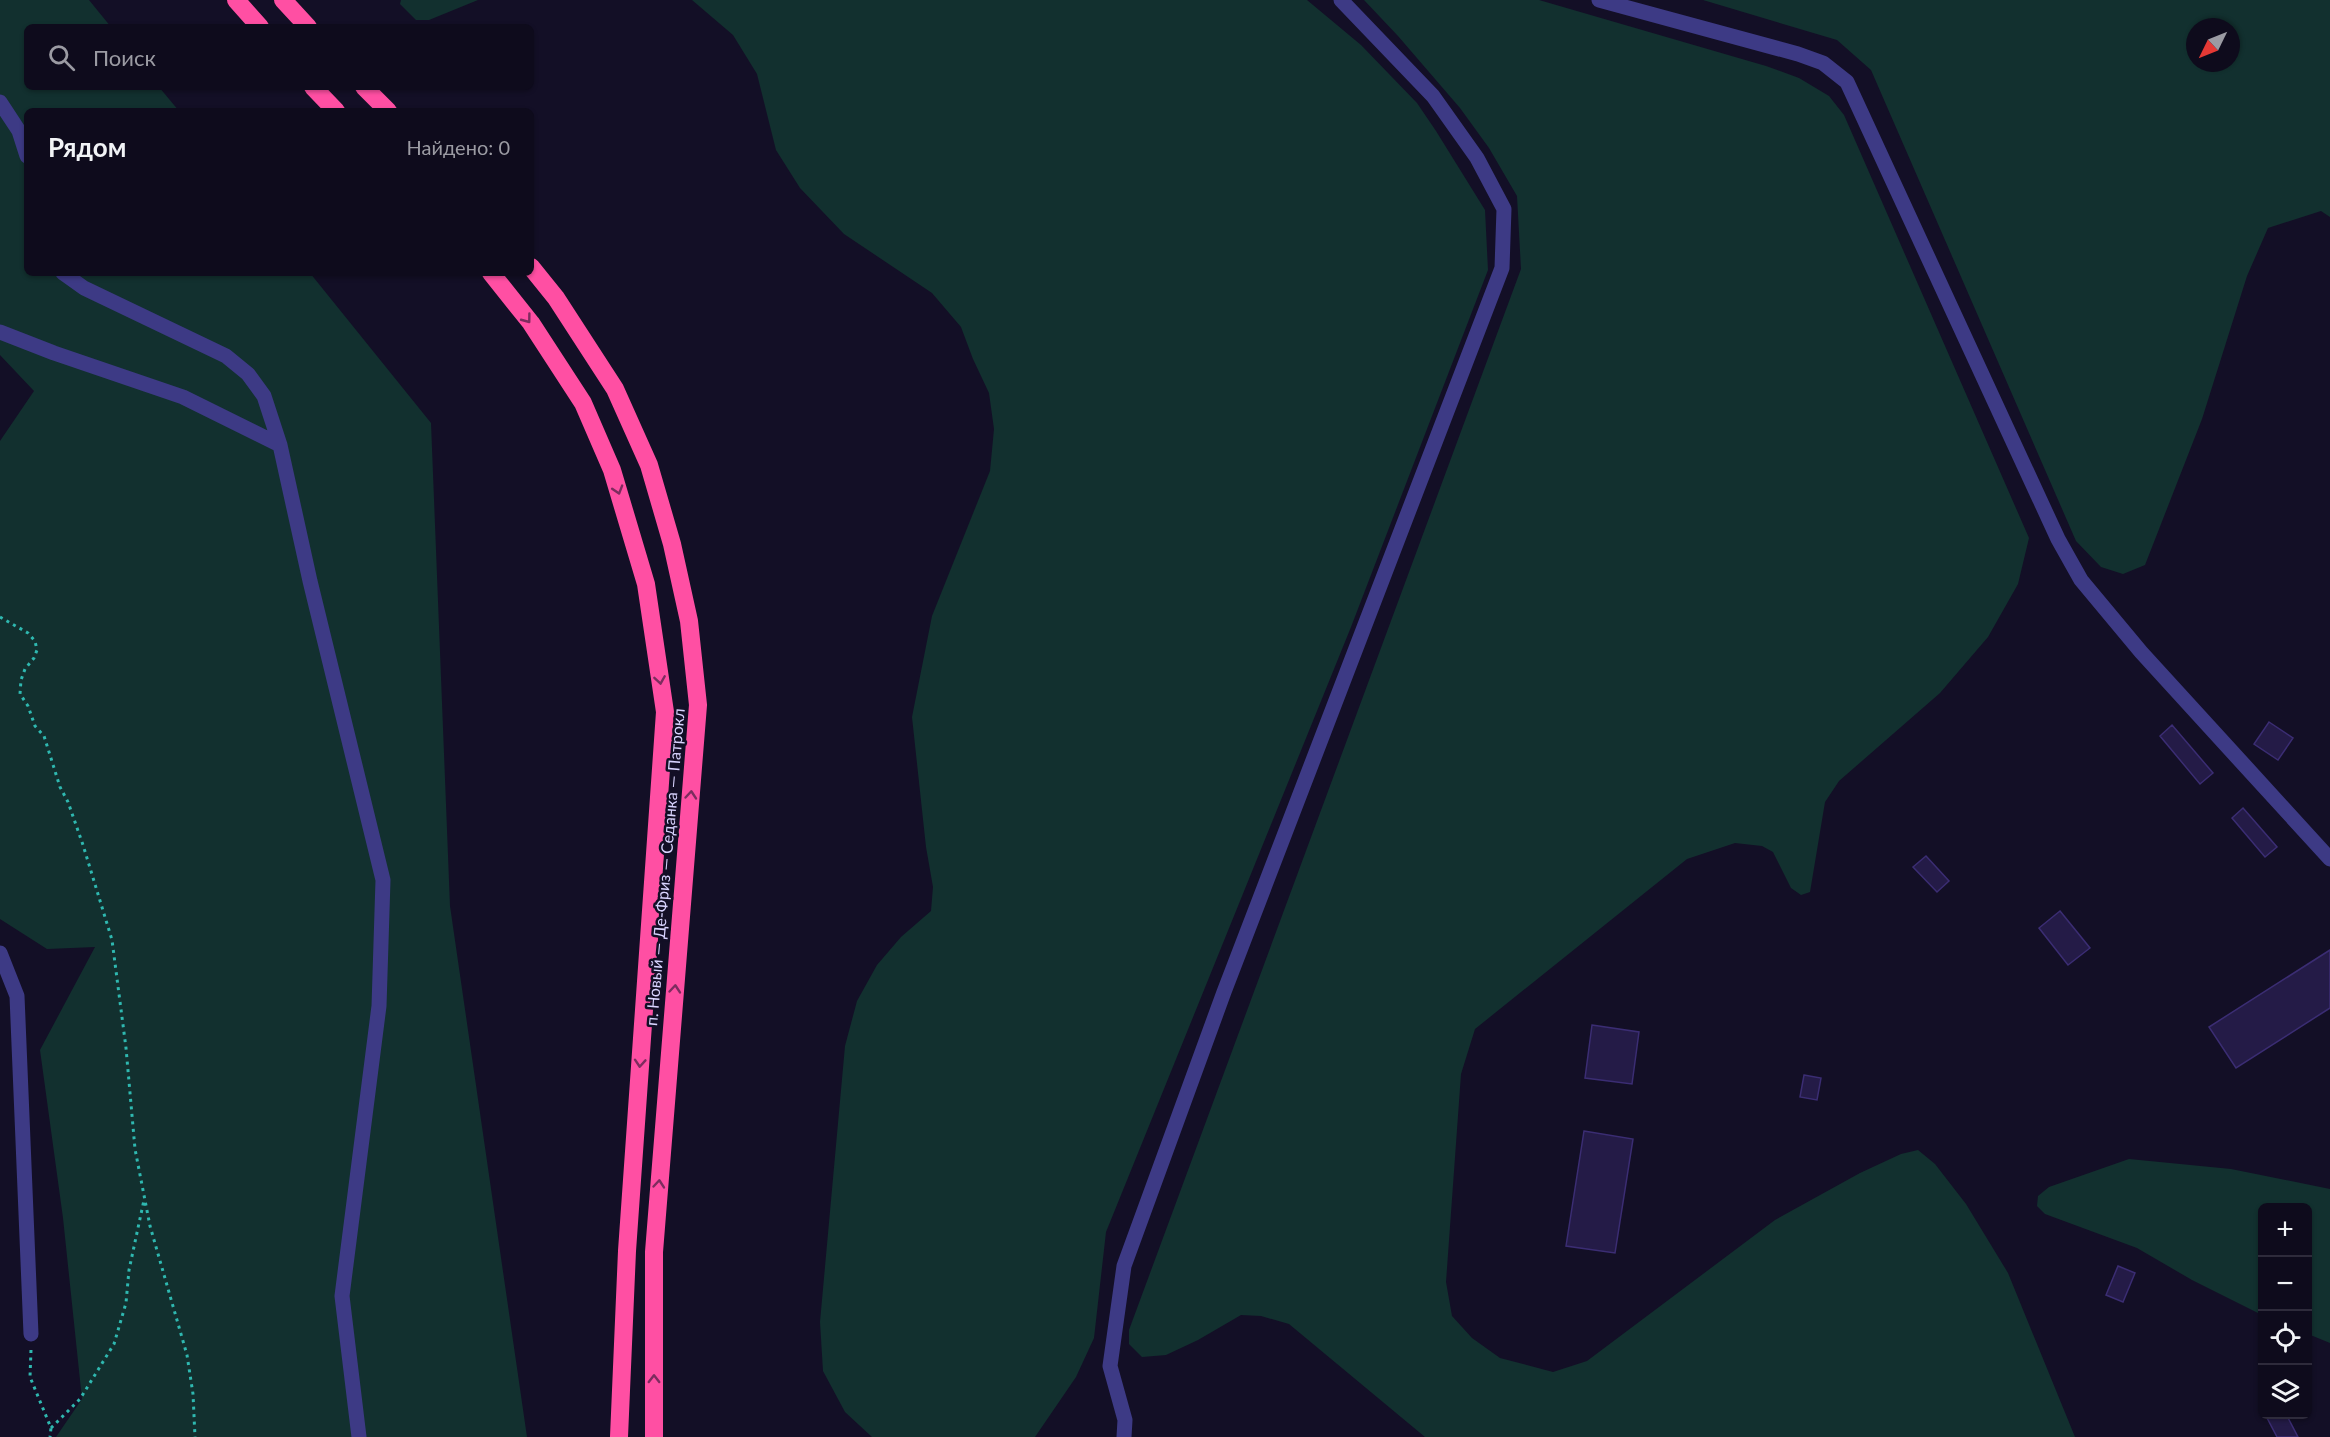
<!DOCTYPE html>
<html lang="ru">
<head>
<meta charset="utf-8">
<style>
  :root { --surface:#0e0b1c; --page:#171425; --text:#f1f3f6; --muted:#9b9ba3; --line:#2e2b3b }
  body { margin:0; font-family:Lato,sans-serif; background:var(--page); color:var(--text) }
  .controls { position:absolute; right:18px; bottom:18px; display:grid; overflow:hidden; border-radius:9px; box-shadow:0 2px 4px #0004 }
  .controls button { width:54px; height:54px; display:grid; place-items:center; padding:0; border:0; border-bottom:2px solid var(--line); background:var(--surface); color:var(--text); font:30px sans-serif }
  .compass { position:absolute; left:2186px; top:18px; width:54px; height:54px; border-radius:50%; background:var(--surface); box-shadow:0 2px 4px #0004; rotate:227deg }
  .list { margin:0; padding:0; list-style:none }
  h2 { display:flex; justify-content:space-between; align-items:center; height:78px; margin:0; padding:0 24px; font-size:26px }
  h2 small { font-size:20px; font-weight:400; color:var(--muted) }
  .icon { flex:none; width:33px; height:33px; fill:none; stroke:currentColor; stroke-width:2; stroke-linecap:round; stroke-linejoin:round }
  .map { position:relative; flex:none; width:2330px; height:1437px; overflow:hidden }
  .search { position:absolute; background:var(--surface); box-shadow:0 2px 4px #0004; left:24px; top:24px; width:510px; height:66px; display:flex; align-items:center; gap:15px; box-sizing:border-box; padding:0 21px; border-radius:9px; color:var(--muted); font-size:22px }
  .panel { position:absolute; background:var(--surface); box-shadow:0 2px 4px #0004; left:24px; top:108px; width:510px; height:168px; border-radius:9px }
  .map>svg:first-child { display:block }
  .green { fill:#12302f; fill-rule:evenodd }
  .building { fill:#241b47; stroke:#3b2d73; stroke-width:1.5 }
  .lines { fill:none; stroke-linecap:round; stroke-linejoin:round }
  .path { stroke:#2fb8b0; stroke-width:3; stroke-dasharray:3 4.5; stroke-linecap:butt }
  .minor { stroke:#3d3a85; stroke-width:15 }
  .highway { stroke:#ff4fa3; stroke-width:18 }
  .oneway { stroke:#7d2c5e }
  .labels { text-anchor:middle; stroke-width:5; stroke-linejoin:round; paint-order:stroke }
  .street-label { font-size:16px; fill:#d9d4ff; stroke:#130f26 }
</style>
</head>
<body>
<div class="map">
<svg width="2330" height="1437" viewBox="0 0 2330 1437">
  <rect width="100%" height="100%" fill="#130f26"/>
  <path class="green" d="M0,0h89l22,27h-84v60h132l20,24h-152v162h283l121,150 19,483 77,531h-471l26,-38 -19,-181 -23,-168 55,-103 -48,2 -47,-30v-478l34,-50 -34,-36z
    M401,0h77l-49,20h-13l-16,-16z
    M692,0h615l54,45 56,58 19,28 49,79 3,60 -137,357 -245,605 -12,106 -18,39 -41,60h-163l-27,-25 -22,-41 -3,-49 25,-276 12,-45 20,-36 24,-28 30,-26 2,-24 -7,-40 -14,-130 20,-101 58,-145 4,-42 -5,-36 -16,-34 -12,-32 -29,-34 -88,-59 -44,-46 -24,-38 -19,-76 -24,-39z
    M1364,0h175l227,66 33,12 30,18 15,19 185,423 -11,46 -30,53 -48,56 -101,88 -14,21 -15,90 -9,3 -10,-7 -18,-36 -11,-6 -27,-3 -48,16 -212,170 -14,45 -15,208 6,34 20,22 28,20 53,14 34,-11 188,-141 85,-47 41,-19 17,-4 17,14 31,40 42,69 67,164h-650l-136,-113 -28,-8 -20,-1 -43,25 -32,15 -24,2 -13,-13v-14l392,-1061 -4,-73 -28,-48 -29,-40 -62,-72z
    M1703,0h627v217l-9,-6 -53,17 -21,48 -45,143 -57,146 -22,9 -22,-7 -25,-26 -205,-471 -34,-30zM2195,27h36v36h-36z
    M2129,1159l102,10 99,20v154l-22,-9v-126h-46v107l-70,-35 -55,-32 -92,-34 -8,-8 1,-10 11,-9z"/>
  <path class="building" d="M2269,722l24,16 -15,22 -24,-16z
    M2172,725l41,48 -13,11 -40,-48z
    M2243,808l34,39 -12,10 -33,-39z
    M1926,856l23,25 -12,11 -24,-25z
    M2060,911l30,37 -22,17 -29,-37z
    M2330,950v58l-94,60 -27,-41z
    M1592,1025l47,7 -7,52 -47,-6z
    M1804,1075l17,3 -4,22 -17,-3z
    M1584,1131l49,8 -18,114 -49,-7z
    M2118,1266l17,7 -12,29 -17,-7z
    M2265,1414h21l12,23h-21z"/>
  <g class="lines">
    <path class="path" d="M0,617l28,16 7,8 2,9 -3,8 -9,11 -4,11 -1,14 8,12 7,20 9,10 16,51 8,15 15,43 29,95 14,108 9,101 15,77 37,129 6,39 2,43
      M31,1350l-1,27 21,51 -1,9
      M51,1428l29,-29 34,-55 12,-41 3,-33 15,-70"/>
    <path class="minor" d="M1599,0l199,54 25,9 24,19 211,457 23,41 60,72 189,207
      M0,102l19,29 8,25
      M63,273l21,15 142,68 22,18 16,22 16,49 30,136 73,299 -4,126 -37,290 17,141
      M0,332l54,21 129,44 97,48
      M0,953l17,43 14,338
      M1124,1437l1,-17 -15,-54 14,-100 100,-274 278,-724 2,-59 -27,-51 -44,-62 -92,-96"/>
    <path class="highway" d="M236,0l24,27
      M283,0l25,27
      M313,87l23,24
      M364,87l24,24
      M531,267l25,31 59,91 34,76 23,79 17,77 9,84 -44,547v185
      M491,273l40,50 52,80 29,67 34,114 19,128 -38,539 -8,186"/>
  </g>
  <defs><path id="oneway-chevron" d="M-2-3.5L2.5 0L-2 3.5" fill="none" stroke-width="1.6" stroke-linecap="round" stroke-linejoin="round" transform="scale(1.5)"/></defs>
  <g class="oneway">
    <use href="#oneway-chevron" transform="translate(527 319) rotate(53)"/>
    <use href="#oneway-chevron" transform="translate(618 490) rotate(73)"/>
    <use href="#oneway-chevron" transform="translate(660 680) rotate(81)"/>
    <use href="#oneway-chevron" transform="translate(691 795) rotate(-85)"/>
    <use href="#oneway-chevron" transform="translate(675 989) rotate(-85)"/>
    <use href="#oneway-chevron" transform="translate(640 1063) rotate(94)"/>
    <use href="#oneway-chevron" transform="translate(659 1184) rotate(-85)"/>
    <use href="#oneway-chevron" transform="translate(654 1379) rotate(-90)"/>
  </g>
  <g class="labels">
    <g class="street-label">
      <text transform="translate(665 867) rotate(-85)" y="6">п. Новый — Де-Фриз — Седанка — Патрокл</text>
    </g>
  </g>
</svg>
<div class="controls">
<button>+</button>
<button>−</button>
<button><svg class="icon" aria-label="locate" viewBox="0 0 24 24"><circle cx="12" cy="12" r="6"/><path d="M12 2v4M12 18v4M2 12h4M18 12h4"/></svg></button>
<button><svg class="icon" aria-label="layers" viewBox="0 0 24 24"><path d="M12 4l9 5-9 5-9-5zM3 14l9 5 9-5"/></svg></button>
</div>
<svg class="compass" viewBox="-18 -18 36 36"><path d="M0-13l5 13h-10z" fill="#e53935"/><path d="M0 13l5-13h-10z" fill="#9b9ba3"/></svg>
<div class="search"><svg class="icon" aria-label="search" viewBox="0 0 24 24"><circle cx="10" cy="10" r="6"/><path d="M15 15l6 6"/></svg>Поиск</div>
<section class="panel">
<h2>Рядом<small>Найдено: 0</small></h2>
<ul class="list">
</ul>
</section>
</div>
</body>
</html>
